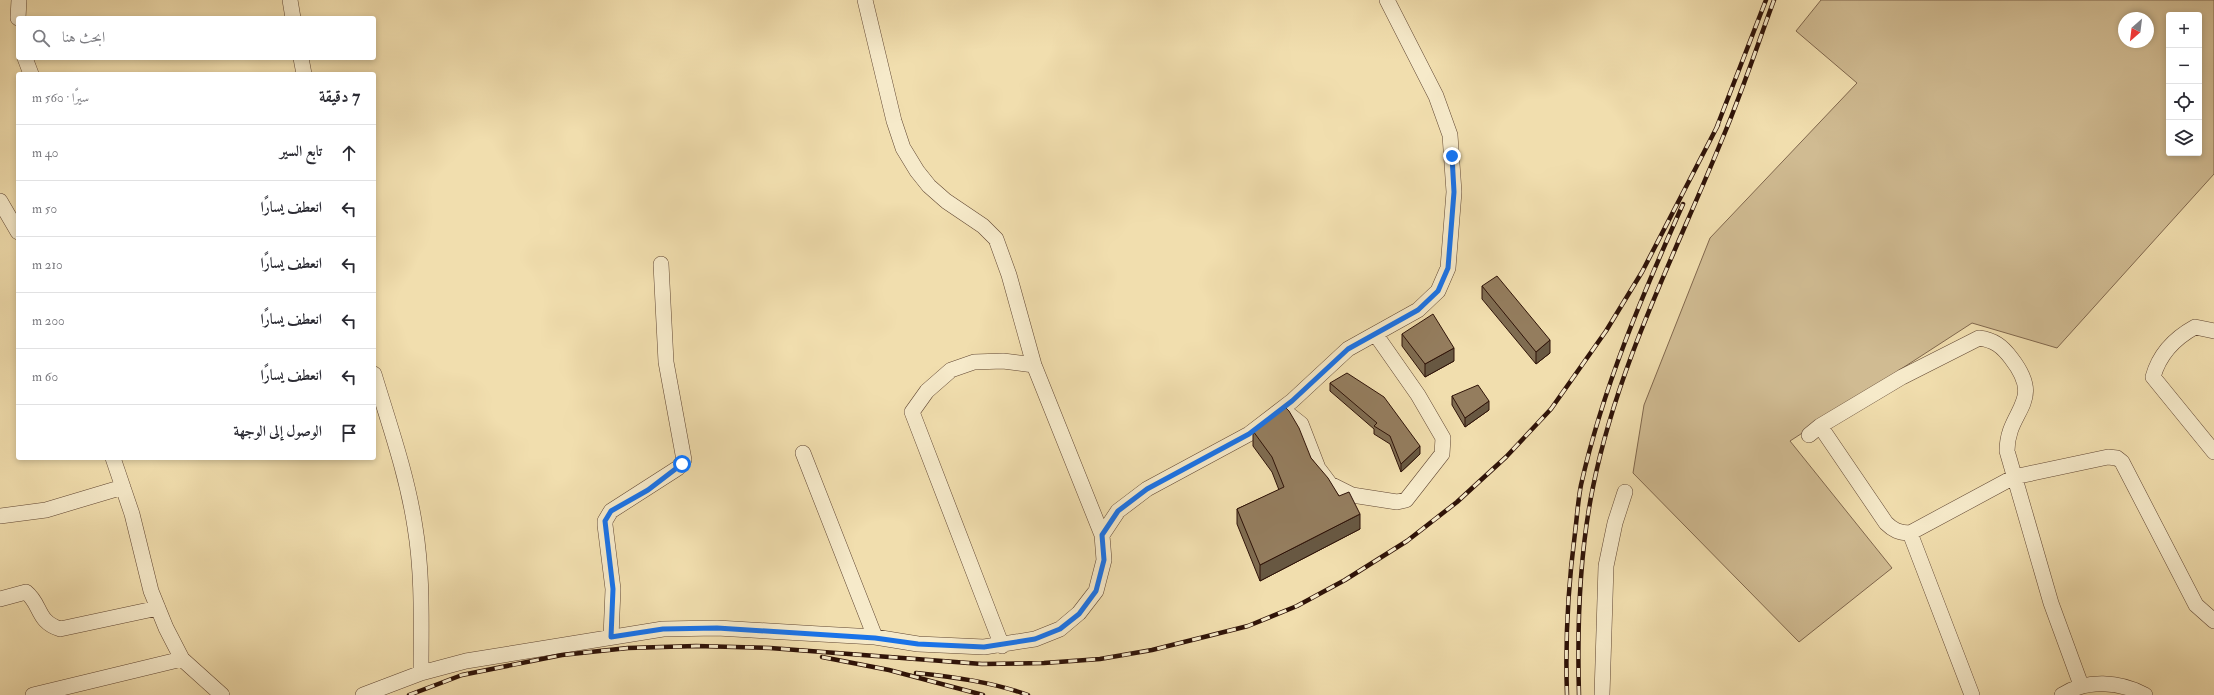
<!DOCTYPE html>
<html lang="ar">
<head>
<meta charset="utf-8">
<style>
  :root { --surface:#fff; --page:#f2f2f3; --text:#2b2b33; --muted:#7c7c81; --line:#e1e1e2 }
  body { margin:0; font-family:"IM FELL Double Pica",Amiri,serif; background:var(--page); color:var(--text); direction:rtl }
  .controls { position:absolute; right:12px; top:12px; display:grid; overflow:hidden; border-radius:4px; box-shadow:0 2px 6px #0003 }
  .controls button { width:36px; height:36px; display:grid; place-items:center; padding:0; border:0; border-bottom:1px solid var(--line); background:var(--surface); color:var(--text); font:20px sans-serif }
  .compass { position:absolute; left:2118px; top:12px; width:36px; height:36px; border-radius:50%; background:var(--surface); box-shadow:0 2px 6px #0003; rotate:208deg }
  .stop { position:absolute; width:12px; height:12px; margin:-9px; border:3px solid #1a73e8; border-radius:50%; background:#fff }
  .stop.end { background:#1a73e8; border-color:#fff; box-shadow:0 1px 4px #0008 }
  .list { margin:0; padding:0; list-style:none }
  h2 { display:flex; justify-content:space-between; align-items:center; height:52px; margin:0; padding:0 16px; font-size:17px }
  h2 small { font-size:13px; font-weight:400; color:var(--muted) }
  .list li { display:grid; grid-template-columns:26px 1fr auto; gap:12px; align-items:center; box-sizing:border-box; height:56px; padding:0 16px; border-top:1px solid var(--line) }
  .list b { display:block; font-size:15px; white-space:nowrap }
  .list em { font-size:13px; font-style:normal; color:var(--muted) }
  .icon { flex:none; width:22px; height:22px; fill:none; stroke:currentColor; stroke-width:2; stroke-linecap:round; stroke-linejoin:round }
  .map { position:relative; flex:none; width:2214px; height:695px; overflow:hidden; direction:ltr }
  .search { position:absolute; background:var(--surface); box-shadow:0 2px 6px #0003; left:16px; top:16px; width:360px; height:44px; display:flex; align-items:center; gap:10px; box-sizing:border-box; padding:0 14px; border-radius:4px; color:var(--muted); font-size:15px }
  .panel { position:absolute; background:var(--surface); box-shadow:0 2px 6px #0003; left:16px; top:72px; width:360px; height:388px; border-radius:4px; direction:rtl }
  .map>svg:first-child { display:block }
  .green { fill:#d0bb92; stroke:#80674d; fill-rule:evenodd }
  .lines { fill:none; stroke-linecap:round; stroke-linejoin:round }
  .minor-casing { stroke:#604632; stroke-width:16 }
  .minor { stroke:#f6eaca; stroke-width:15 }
  .rail-casing { stroke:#2f1308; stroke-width:4.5 }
  .rail { stroke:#f6eaca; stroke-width:3; stroke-dasharray:9; stroke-linecap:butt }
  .wall { fill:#7f6c51; stroke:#2f1308 }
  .shaded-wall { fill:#685842; stroke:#2f1308 }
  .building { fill:#947d5e; stroke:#2f1308 }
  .route { stroke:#1a73e8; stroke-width:5 }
</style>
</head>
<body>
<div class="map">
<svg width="2214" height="695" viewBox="0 0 2214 695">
  <rect width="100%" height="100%" fill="#f1deae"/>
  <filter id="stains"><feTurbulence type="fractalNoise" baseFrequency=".005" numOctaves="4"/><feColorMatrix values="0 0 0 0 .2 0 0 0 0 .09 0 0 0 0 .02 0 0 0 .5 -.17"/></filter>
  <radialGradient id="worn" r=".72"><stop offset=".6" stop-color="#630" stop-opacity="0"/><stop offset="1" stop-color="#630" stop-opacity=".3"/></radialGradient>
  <path class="green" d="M1821,0h393v174l-157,174 -85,-25 -182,118 102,127 -93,74 -166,-169 11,-68 66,-167 147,-155 -61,-52zM2169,15h30v138h-30zM2124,18h24v24h-24z"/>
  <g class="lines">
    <g class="minor-casing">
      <path id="minor" d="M290,0l3,18
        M18,18l1,-18
        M25,58l6,16
        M301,58l3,16
        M0,201l18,31
        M2214,331l-19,-4c-20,11 -36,28 -42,50l61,75
        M374,374c15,50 33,100 41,153 8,48 6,98 6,146
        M1282,409l19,15 17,44 12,16 22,11 45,7 9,-2 36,-46 1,-16 -25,-43 -42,-60
        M1820,426l66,97c7,7 13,10 24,10l104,-56 94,-20 9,1 5,4 74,143 18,16
        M1809,435l11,-9 82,-49 77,-39c15,2 23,8 32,20 35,45 -4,51 -4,93l44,152 30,82
        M803,453l72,184
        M113,458l19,56 19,77 15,37 16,31 40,36
        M0,516l46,-6 77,-23
        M1910,533l62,162
        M1102,535l16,-24 29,-22 102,-55 43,-33 56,-52 70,-39 20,-19 10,-23 6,-76 -4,-57 -14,-39 -49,-96
        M0,599l26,-7c16,13 10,29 34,37l98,-21
        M611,637l2,-48 -8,-64v-4l6,-10 67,-43 6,-8 -18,-98 -5,-98
        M1002,646l-90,-234 15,-21 24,-21 23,-8 29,-1 31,4
        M33,695l149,-36
        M363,695l58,-22 45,-12 197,-32 54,-1 103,6 55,3 43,7 66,3 51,-8 25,-10 19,-16 17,-22 8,-31 -2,-25 -68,-170 -25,-90 -13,-36 -13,-13 -37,-25 -17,-15 -12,-15 -14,-23 -9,-27 -29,-121
        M1602,695l4,-129 9,-43 10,-31
        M2062,695c25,-16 57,-14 83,0"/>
    </g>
    <use href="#minor" class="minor"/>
    <g class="rail-casing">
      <path id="rail" d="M1716,129l50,-129
        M822,657l67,13 94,25
        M916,673c38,4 76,9 112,22
        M409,695l53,-20 100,-20 66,-7 68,-2 74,2 212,16 62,-1 56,-4 52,-9 96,-24 49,-20 48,-26 62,-39 50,-39 49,-45 45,-48 55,-78 36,-59 76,-147
        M1567,695c-2,-55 1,-108 8,-162 2,-16 3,-33 6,-48 22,-98 61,-189 102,-281
        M1579,695c-2,-69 0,-140 14,-208 25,-124 83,-234 130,-350 19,-45 34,-91 51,-137"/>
    </g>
    <use href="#rail" class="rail"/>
  </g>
  <path class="wall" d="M1482,286l68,67 -14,11 -54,-65z
    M1402,334l52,27 -29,16 -23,-31z
    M1330,383l90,71 -19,18 -11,-28 -16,-10v-5l-44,-38z
    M1452,396l37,14 -24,17 -13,-22z
    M1253,431l58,27 28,38 21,33 -100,52 -23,-57v-15l42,-19 -7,-18 -19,-26z"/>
  <path class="shaded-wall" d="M1550,340v13l-14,11v-12z
    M1454,348v13l-29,16v-13z
    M1489,401v9l-24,17v-9z
    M1420,446v8l-19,18v-8z
    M1360,514v15l-100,52v-16z"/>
  <path class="building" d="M1497,276l53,64 -14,12 -54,-66z
    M1433,314l21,34 -29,16 -23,-30z
    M1347,373l37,24 36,49 -19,18 -11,-28 -16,-10 3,-3 -47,-40z
    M1478,385l11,16 -24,17 -13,-22z
    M1284,406l5,5 10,17 12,30 17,20 11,18 10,-4 11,22 -100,51 -23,-56 47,-22 -12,-30 -19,-26z"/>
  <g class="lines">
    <path class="route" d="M682,464l-34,26 -37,21 -6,10 8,68 -2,48 52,-8 54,-1 158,10 43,6 66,3 51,-8 25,-10 19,-15 17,-23 8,-31 -2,-25 16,-24 29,-22 102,-55 43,-33 56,-52 70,-39 20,-19 10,-23 6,-76 -2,-36"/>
  </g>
  <rect width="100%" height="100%" filter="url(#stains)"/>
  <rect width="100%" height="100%" fill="url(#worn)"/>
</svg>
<div class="controls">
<button>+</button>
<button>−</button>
<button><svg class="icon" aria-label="locate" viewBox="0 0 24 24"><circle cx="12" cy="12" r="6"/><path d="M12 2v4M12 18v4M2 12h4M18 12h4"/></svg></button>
<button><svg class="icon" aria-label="layers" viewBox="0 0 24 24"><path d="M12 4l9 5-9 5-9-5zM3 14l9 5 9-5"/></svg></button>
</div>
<svg class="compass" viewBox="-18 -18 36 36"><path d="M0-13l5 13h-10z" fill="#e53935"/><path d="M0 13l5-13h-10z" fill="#7c7c81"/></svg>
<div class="stop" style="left:682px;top:464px"></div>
<div class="stop end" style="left:1452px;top:156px"></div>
<div class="search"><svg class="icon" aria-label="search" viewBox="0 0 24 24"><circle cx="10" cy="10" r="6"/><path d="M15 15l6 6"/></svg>ابحث هنا</div>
<section class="panel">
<h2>7 دقيقة<small>سيرًا · 560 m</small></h2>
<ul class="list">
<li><svg class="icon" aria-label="ahead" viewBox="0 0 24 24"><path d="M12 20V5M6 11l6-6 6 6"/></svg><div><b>تابع السير</b></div><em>40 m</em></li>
<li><svg class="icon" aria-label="left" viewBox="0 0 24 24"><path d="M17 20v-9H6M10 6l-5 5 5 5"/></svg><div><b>انعطف يسارًا</b></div><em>50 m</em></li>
<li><svg class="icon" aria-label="left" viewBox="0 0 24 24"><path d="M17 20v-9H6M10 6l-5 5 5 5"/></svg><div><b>انعطف يسارًا</b></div><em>210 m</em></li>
<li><svg class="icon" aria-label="left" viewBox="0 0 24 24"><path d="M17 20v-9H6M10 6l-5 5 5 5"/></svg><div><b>انعطف يسارًا</b></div><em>200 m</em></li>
<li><svg class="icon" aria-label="left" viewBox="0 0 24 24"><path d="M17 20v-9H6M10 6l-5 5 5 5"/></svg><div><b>انعطف يسارًا</b></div><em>60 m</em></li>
<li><svg class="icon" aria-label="arrive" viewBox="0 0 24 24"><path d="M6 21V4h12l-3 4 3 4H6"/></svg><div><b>الوصول إلى الوجهة</b></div></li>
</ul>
</section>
</div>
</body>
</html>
